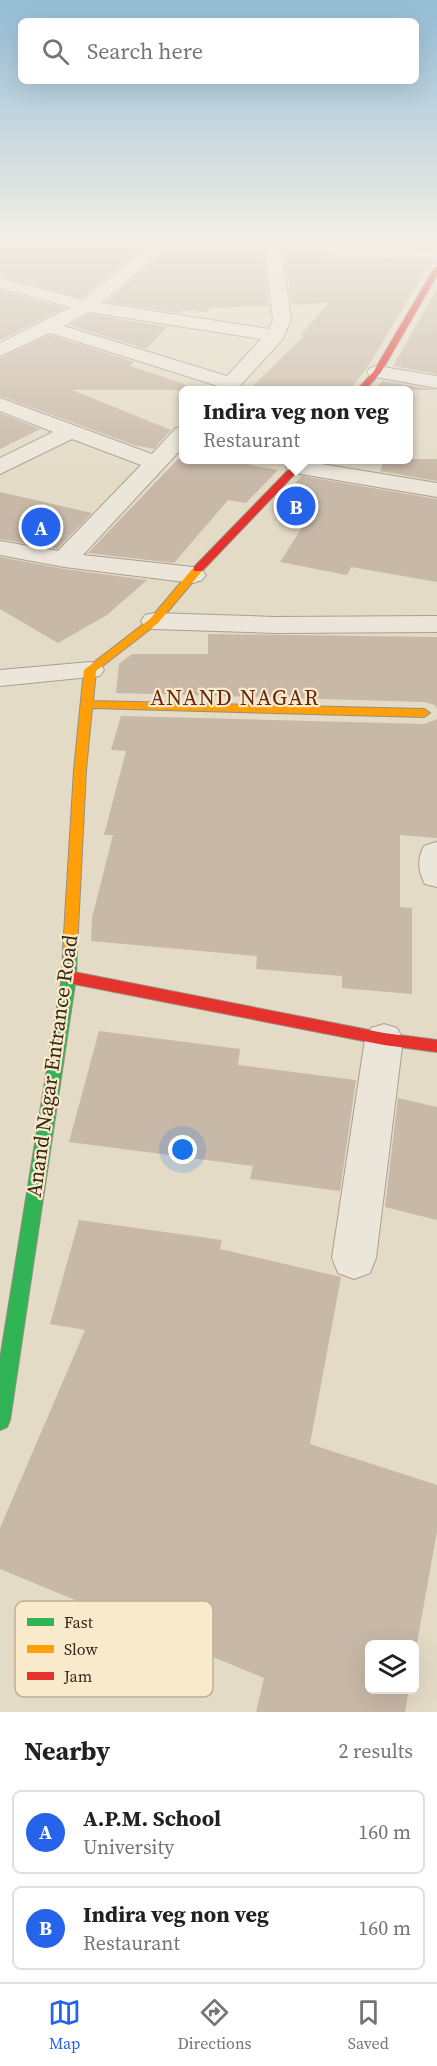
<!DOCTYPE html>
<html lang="en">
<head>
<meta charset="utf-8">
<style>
  :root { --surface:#fff; --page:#f6f6f6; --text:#202124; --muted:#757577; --line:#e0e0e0; --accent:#2563eb }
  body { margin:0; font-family:"Source Serif 4",serif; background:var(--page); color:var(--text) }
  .controls { position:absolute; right:18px; bottom:18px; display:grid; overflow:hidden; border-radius:9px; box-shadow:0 6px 24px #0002 }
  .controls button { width:54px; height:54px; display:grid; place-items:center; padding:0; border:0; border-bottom:2px solid var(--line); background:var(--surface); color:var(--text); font:30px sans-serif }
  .you { position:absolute; left:183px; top:1150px; width:21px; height:21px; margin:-15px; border:4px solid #fff; border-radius:50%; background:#1a73e8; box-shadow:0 0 0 9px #1a73e833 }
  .badge { display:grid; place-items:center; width:39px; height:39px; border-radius:50%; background:var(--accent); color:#fff; font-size:20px; font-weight:700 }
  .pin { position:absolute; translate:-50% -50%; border:3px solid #fff; box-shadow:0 2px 6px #0006 }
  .popup { position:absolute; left:179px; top:386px; width:234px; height:78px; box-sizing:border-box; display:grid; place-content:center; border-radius:9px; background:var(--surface); filter:drop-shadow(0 2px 4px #0005); font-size:20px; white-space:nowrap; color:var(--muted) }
  .popup b { font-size:22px; color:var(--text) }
  .popup::after { content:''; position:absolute; left:50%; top:100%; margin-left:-12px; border:12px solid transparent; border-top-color:var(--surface) }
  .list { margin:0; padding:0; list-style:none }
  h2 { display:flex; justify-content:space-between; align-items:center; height:78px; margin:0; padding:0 24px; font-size:26px }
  h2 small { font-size:20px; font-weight:400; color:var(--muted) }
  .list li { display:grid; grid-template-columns:39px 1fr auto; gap:18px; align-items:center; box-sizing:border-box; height:84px; margin:0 12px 12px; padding:0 12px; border:2px solid var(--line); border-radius:9px }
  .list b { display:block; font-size:22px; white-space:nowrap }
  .list p { margin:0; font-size:20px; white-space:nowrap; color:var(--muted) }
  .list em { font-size:20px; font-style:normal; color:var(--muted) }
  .icon { flex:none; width:33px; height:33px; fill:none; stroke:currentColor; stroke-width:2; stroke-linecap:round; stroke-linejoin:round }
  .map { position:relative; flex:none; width:437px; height:1712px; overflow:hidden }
  .search { position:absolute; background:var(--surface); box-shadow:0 6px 24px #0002; left:18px; right:18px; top:18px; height:66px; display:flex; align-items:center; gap:15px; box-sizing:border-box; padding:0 21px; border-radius:9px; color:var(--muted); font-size:22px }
  .sheet { height:270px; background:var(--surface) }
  nav { display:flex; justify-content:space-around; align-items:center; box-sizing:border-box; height:84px; border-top:2px solid var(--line); background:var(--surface); font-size:16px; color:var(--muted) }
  nav a { display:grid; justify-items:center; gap:3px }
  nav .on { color:var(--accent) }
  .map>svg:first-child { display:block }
  .building { fill:#c8b8a7 }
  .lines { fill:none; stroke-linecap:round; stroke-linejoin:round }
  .street-casing { stroke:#a89f91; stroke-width:2 }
  .fast-casing { stroke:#988f81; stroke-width:2 }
  .slow-casing { stroke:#988f81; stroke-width:2 }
  .jam-casing { stroke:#988f81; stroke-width:2 }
  .street { fill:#ece6da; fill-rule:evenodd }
  .fast { fill:#30b455; fill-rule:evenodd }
  .slow { fill:#ff9f0a; fill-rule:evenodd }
  .jam { fill:#e5322d; fill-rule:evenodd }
  .labels { text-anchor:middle; stroke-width:4.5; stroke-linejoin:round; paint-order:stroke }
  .street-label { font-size:21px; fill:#37271a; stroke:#f8eaca }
  .neighbourhood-label { font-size:22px; letter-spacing:1.5px; fill:#672515; stroke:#f8eaca }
  .key { fill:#f8eaca; stroke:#beb095; stroke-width:1.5 }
  .key-label { font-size:16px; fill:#37271a }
</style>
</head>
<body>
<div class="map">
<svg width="437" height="1712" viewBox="0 0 437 1712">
  <rect width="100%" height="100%" fill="#e4dbc7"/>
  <path class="building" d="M0,238h154l-72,60 -82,-22z
    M178,238h243l6,9 -154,-7z
    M163,253l100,1 6,52 -59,2 -3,4 -24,-2 -3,3 -74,-11z
    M285,254l151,8 -9,6 -60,100 -18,22h-100l55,-54 -4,-1 29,-32 -38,2z
    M437,289v85l-44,-8z
    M0,290l65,18 -65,32z
    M89,314l78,13 -21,22 -76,-24z
    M50,335l84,27 -4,4 55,18 -1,6h-112l99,40 -17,19 -20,-4 -134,-49v-38z
    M382,381l55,9h-63z
    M0,413l40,16 -40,20z
    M178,459h76l-5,6 29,5 -32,33 -18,-3 -54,63 -86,-10z
    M385,459h52v22l-57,-10z
    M302,476l135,23v83l-86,-15 -4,8 -67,-13 30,-47 -38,-7z
    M0,492l92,21 -35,36 -57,-10z
    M0,557l64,12 83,11 -40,35 -49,28 -58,-34z
    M208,634l229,3v72l-2,-4 -11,-3 -308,-9 3,-29 13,-10h76z
    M121,716l303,8 13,-5v119l-37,-3v72l12,1v86l-70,-6v-12l-86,-7 1,-13 -166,-15 1,-23 21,-83h-9l22,-84 -15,-1z
    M99,1031l141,18 -2,16 118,15 -16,111 -90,-12 3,-13 -184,-24z
    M398,1098l39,9v113l-52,-13z
    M79,1220l143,20 -2,9 121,28 -31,167 127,41v46l-23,129v-16h-45v45h40l-4,23h-149l8,-34 -264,-109v-41l85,-198 -35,-6z"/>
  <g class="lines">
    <g class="street-casing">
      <path id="street" d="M158,238h18l-2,3 99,1 164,8v10l-155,-8 9,68 -9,20 -46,50h-21l3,-4 -168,-53 -50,23v-13l71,-36 -71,-19v-10l83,22zM162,251l103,1 8,68 -4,9 -168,-26zM89,312l172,27 -34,37 -163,-50z
        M377,366l60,10v12l-67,-12 -3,-4 3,-4z
        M0,398l152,56 24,-26 8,-1v19l-101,109 110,12 9,3 4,5 -4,5 -9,3 -129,-16 -64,-12v-14l58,10 83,-86 -69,-26 -72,35v-16l53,-26 -53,-21z
        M297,460l140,23v14l-148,-25 -3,-5 3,-5z
        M154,613l121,4 162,-1v16l-162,1 -121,-4 -9,-2 -4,-6 4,-6z
        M90,662l10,2 4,6 -4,6 -100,10v-16z
        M436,842l1,1v44l-12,-3c-7,-12 -8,-26 -1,-38z
        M384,1024l13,4 6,11 -27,219 -6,15 -16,6 -16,-6 -6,-15 33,-219 6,-11z"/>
    </g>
    <g class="fast-casing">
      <path id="fast" d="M70,944l5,2 2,4 -1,27 -66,443 -3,7 -7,3v-71l62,-382 1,-27 2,-4z"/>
    </g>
    <g class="slow-casing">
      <path id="slow" d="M198,566l5,3 -1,2 -44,52 -62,48 -3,30 331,8 6,4 -6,4 -332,-9 -6,62 -9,180 -2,4h-10l-2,-4 11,-180 10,-100 66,-51 44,-52z"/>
    </g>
    <g class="jam-casing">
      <path id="jam" d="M437,267v8l-56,97 -16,18h-8l17,-19 60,-102z
        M298,460h10l-106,111h-8v-4z
        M69,971l315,62 53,7v12l-53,-7 -315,-62 -5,-2 -2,-4 2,-4z"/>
    </g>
    <use href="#street" class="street"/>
    <use href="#fast" class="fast"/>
    <use href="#slow" class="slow"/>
    <use href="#jam" class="jam"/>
  </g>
  <linearGradient id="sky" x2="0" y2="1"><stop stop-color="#93bcd6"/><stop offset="0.5" stop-color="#f3efe6"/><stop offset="1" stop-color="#f3efe6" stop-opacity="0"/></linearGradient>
  <rect width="437" height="478" fill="url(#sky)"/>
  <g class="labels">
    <g class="street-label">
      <text transform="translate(52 1066) rotate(-82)" y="7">Anand Nagar Entrance Road</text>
    </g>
    <g class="neighbourhood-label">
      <text x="235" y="705">ANAND NAGAR</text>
    </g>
  </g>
  <rect x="15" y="1601" width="198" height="96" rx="9" class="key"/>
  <rect x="27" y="1618" width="27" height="8" fill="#30b455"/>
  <rect x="27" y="1645" width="27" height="8" fill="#ff9f0a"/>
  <rect x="27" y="1672" width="27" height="8" fill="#e5322d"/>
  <g class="key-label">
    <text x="64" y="1628">Fast</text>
    <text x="64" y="1655">Slow</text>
    <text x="64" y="1682">Jam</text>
  </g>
</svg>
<div class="controls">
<button><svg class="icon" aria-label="layers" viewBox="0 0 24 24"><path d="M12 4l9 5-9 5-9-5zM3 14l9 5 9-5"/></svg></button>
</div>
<div class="you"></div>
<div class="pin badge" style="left:41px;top:527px">A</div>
<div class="pin badge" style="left:296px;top:506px">B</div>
<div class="popup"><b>Indira veg non veg</b>Restaurant</div>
<div class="search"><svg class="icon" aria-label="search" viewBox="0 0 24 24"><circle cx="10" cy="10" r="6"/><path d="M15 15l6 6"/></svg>Search here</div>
</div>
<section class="sheet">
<h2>Nearby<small>2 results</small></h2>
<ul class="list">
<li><span class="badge">A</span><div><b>A.P.M. School</b><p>University</p></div><em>160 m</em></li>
<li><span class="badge">B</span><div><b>Indira veg non veg</b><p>Restaurant</p></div><em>160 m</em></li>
</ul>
</section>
<nav>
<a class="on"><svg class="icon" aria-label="map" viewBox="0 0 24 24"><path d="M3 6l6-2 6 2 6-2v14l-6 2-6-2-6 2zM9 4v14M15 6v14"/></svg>Map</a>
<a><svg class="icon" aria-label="directions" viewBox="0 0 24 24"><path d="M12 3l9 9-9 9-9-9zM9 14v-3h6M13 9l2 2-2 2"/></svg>Directions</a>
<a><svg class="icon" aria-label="saved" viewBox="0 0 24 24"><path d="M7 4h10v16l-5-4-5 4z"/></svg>Saved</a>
</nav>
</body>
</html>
